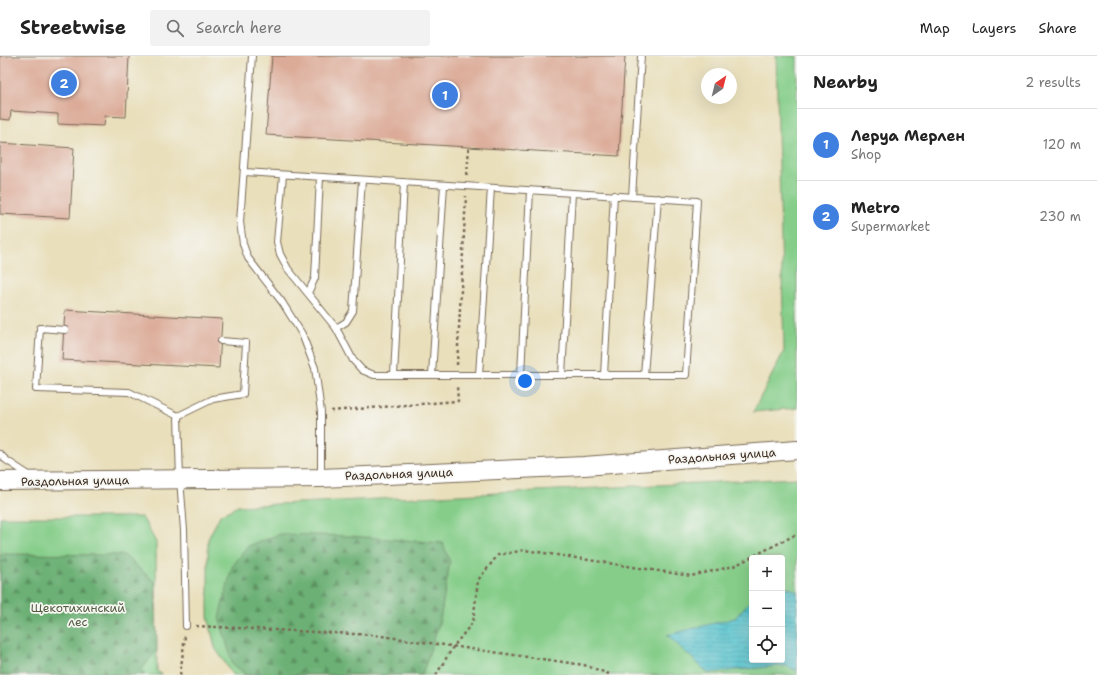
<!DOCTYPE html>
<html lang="en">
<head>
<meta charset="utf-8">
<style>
  :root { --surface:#fff; --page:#f2f2f2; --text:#222; --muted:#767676; --line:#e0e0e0; --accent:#c8321e }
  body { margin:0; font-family:"Shantell Sans",sans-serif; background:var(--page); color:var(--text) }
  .controls { position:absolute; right:12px; bottom:12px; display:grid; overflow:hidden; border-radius:4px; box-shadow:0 4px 16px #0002 }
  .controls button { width:36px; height:36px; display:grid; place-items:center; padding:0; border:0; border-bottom:1px solid var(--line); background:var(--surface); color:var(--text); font:20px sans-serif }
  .compass { position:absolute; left:701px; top:12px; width:36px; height:36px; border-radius:50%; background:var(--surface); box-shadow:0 4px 16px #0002; rotate:35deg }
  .you { position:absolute; left:525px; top:325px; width:14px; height:14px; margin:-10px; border:3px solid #fff; border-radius:50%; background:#1a73e8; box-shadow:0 0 0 6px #1a73e833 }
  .badge { display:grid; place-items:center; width:26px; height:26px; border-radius:50%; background:var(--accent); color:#fff; font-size:13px; font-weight:700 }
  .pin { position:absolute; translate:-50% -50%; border:2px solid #fff; box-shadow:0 1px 4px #0006 }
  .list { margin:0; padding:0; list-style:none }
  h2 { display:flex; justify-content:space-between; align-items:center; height:52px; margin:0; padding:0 16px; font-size:17px }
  h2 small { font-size:13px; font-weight:400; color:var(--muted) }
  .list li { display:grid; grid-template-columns:26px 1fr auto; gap:12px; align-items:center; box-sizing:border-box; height:72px; padding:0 16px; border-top:1px solid var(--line) }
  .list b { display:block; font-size:15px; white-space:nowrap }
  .list p { margin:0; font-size:13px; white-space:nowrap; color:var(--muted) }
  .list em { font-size:13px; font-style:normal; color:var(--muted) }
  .icon { flex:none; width:22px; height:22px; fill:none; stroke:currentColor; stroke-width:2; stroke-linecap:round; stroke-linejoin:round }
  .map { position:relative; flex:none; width:797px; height:619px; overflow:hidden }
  header { display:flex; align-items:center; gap:24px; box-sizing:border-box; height:56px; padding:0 20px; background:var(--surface); border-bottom:1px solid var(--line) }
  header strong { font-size:19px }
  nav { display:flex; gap:22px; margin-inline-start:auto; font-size:14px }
  .search { width:280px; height:36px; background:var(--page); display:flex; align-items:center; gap:10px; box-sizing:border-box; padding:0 14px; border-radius:4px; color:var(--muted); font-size:15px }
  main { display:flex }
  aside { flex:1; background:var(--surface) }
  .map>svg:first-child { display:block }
  .green { fill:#85cd89; stroke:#607c54; fill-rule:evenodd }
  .forest { fill:url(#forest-firs); stroke:#546d4a }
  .water { fill:url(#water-rules); stroke:#487676 }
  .building { fill:#dcab98 }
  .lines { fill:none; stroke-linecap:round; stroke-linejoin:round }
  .service-casing { stroke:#786955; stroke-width:8 }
  .secondary-casing { stroke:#786955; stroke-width:20 }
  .path { stroke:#786955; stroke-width:2.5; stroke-dasharray:3 3; stroke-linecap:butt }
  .service { stroke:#fff; stroke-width:6 }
  .secondary { stroke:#fff; stroke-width:18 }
  .labels { text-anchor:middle; stroke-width:3.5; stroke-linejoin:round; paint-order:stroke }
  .street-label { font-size:12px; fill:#3b2a1e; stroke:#f6f6f2 }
  .park-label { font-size:12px; fill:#515b3e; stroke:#f6f6f2 }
</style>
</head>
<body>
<header>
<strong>Streetwise</strong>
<div class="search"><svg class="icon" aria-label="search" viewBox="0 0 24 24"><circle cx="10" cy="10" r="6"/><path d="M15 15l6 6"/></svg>Search here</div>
<nav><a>Map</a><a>Layers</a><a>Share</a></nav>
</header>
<main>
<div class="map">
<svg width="797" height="619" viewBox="0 0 797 619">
  <defs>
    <pattern id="forest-firs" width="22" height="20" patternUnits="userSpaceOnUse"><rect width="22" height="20" fill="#6cb075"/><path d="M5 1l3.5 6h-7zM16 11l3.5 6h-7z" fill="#5a8f5f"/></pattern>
    <pattern id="water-rules" width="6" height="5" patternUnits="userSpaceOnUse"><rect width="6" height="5" fill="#55c2cd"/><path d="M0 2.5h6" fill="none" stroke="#489ea6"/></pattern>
  </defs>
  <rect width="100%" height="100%" fill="#f6f6f2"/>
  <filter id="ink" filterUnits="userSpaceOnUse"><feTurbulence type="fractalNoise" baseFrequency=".025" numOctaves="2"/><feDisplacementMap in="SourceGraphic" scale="8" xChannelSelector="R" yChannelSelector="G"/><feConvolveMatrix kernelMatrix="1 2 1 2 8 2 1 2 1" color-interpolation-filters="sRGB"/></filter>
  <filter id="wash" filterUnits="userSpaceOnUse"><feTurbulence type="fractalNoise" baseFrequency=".012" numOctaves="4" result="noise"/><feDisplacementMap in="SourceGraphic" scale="16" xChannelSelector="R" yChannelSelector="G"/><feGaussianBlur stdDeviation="0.9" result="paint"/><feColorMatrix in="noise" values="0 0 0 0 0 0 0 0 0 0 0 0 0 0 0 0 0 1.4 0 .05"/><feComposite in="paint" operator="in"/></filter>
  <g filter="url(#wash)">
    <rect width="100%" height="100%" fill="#e9dfbb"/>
    <path class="green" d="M776,0h21v352l-44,4 31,-61z
      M797,422v197h-564l-18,-27 -7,-32v-77l12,-24 18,-9zM752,502h30v102h-30z
      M0,461h142l14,25 1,129 5,4h-162z"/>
    <path class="forest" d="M280,478l70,2 93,7 7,19 -10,58 -18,55h-176l-13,-11 -14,-46 13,-51 16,-21z
      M0,498l124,1 31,27 2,68 -15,19 2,6h-144z"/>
    <path class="water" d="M784,530l13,5v80l-10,-5h-9l-70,7 -41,-38 68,-17 17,-19v61h30v-72z"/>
    <g id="blocks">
      <path class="building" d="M0,0h129l-3,61 -21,-1 -1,10 -46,-2v-10l-47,-3 -1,9 -10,-1z
        M272,0h353l-6,100 -353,-21z
        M0,87l74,5 -4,70 -70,-4z
        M65,254l157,9 -3,49 -157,-8z"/>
    </g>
  </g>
  <g filter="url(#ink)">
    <use href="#blocks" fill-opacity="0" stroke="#786955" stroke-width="1"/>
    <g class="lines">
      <g class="service-casing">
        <path id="service" d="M252,0l-12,166 3,22 5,14 34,44 20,32 13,34 6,44v64
          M244,116c151,9 302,19 453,29l-11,174h-312l-12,-5 -9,-10 -17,-32 -48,-59 -8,-15 -3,-12 6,-67
          M632,141l9,-141
          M308,237l7,-15 5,-101
          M336,272l10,-6 7,-11 9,-131
          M65,274l-25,-2 -4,61 93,3 49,24
          M394,319l10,-193
          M432,319l12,-190
          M479,319l12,-187
          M521,319l9,-185
          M562,319l10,-182
          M604,319l10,-180
          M644,319l14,-177
          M178,360l2,63 4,51 2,96
          M178,360l35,-17 30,-5 3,-51 -25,-2
          M0,398l6,6 23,15"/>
      </g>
      <g class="secondary-casing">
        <path id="secondary" d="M0,425l321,-3 263,-12 213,-16"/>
      </g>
      <path class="path" d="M467,119l2,-28
        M457,309l9,-169
        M331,355l127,-10 -1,-15
        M196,570l178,9 210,30 28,10
        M180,619l5,-39
        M436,619l17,-28 20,-25 5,-42 20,-25 27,-5 166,26 43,-10 63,-32"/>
      <use href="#service" class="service"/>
      <use href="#secondary" class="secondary"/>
    </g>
  </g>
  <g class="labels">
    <g class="street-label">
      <text transform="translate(722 400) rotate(-4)" y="4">Раздольная улица</text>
      <text transform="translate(399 418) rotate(-2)" y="4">Раздольная улица</text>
      <text transform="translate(75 425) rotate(-1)" y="4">Раздольная улица</text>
    </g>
    <g class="park-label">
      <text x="78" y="556">Щекотихинский<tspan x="78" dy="14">лес</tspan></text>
    </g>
  </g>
</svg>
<div class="controls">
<button>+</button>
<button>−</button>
<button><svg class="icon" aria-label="locate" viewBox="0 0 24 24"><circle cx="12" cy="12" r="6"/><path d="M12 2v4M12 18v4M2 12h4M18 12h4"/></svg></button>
</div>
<svg class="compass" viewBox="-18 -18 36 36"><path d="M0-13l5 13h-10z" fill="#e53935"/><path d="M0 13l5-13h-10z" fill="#767676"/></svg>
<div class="you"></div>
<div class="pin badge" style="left:445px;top:39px;background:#3f7fe0">1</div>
<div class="pin badge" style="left:64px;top:27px;background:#3f7fe0">2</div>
</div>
<aside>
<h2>Nearby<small>2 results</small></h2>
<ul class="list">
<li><span class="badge" style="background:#3f7fe0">1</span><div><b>Леруа Мерлен</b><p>Shop</p></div><em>120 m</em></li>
<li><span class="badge" style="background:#3f7fe0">2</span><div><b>Metro</b><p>Supermarket</p></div><em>230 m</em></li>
</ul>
</aside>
</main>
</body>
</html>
